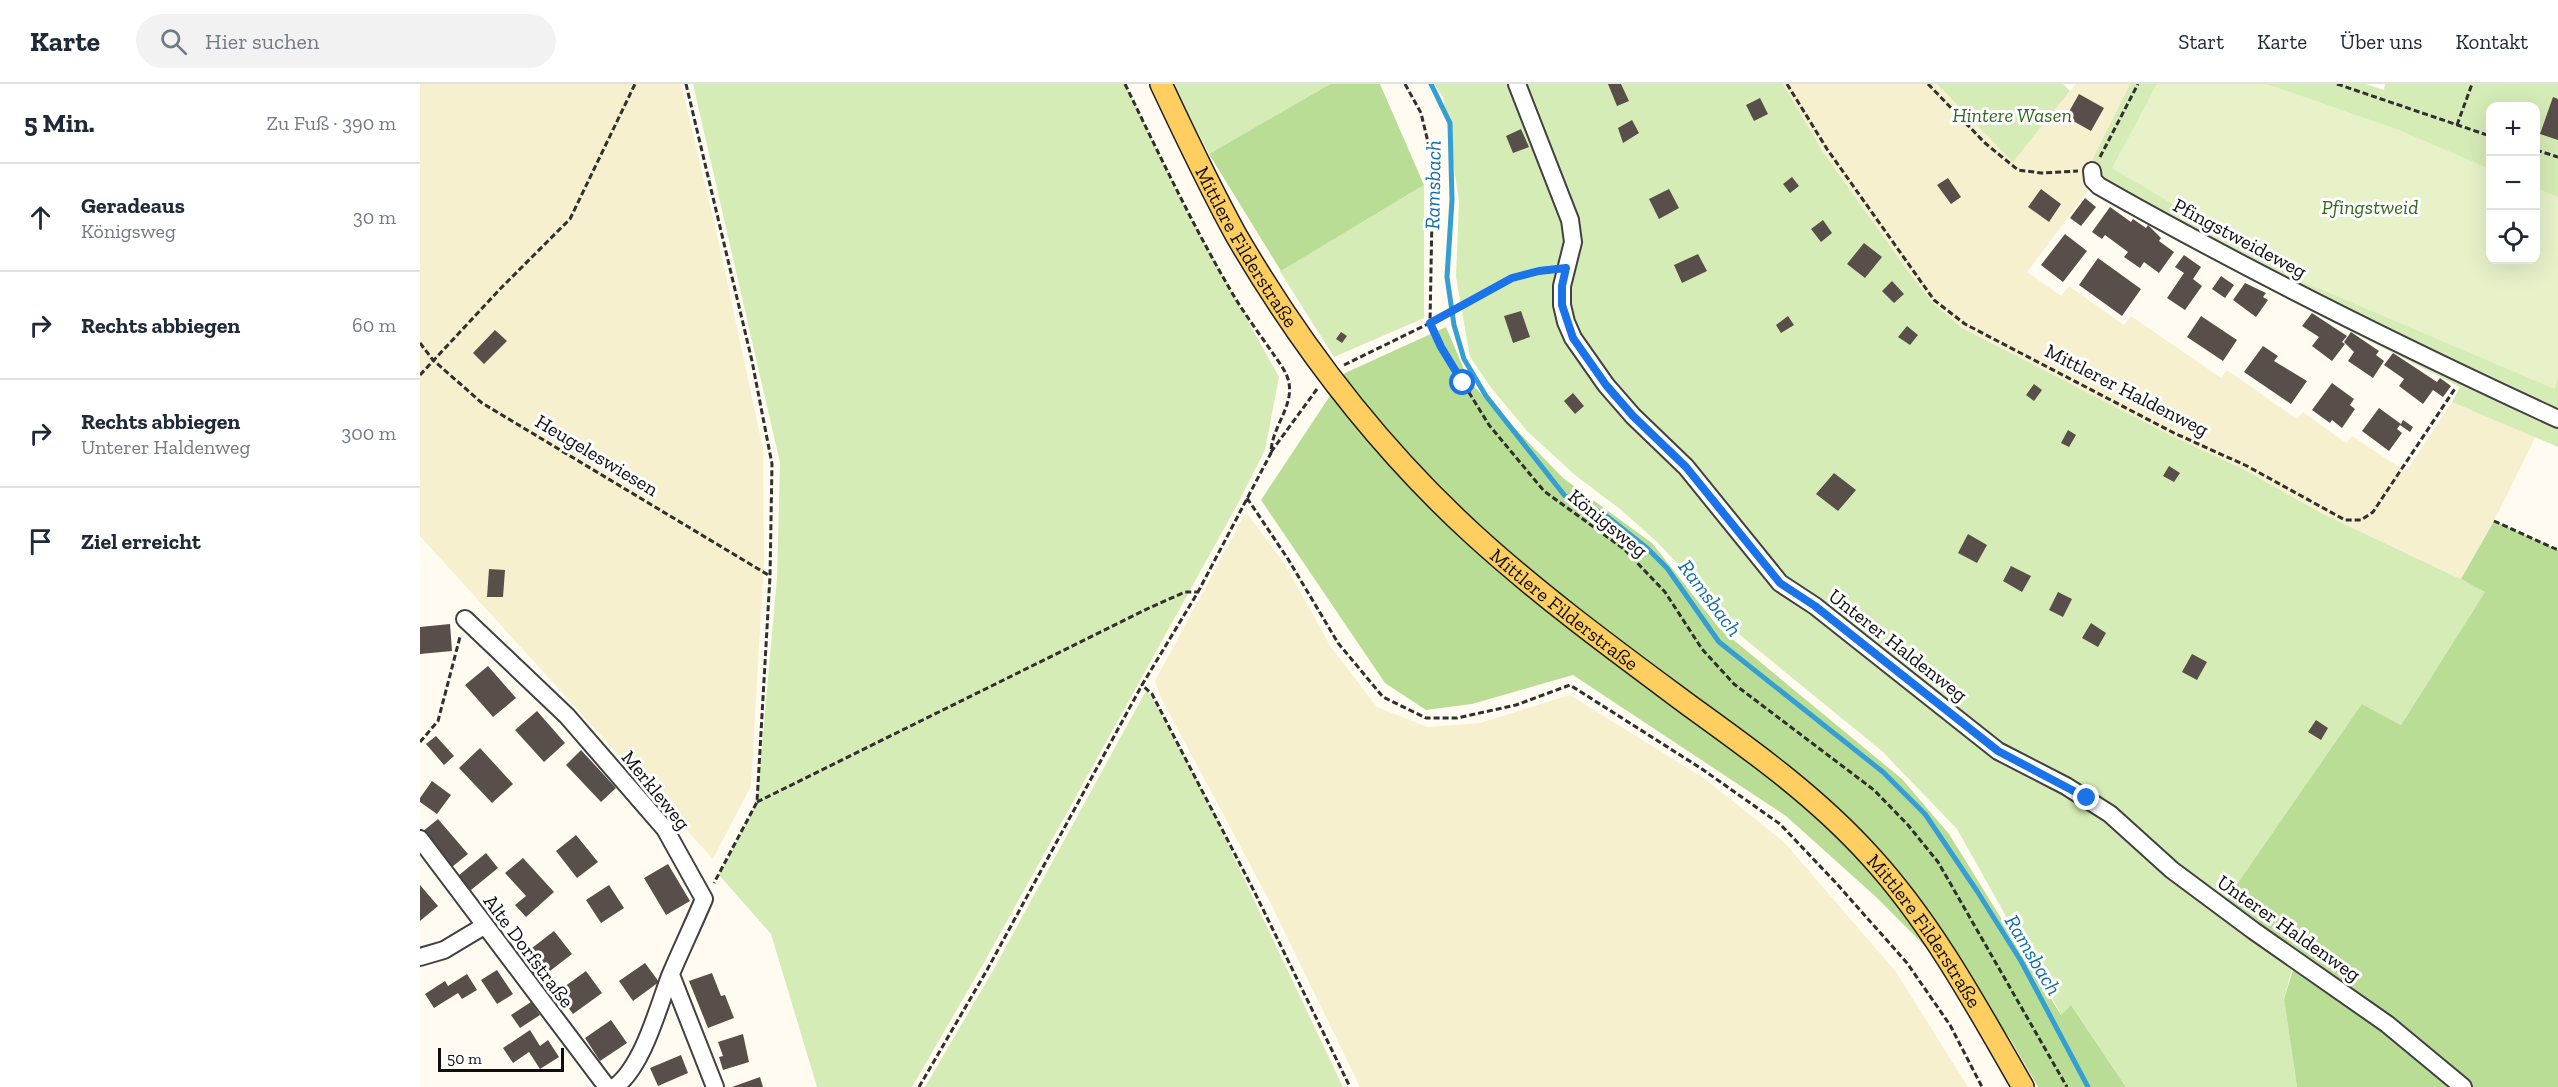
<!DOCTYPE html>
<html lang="de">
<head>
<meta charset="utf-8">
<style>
  :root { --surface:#fff; --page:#f2f2f3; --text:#1f2937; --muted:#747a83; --line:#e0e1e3 }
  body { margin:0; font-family:"Zilla Slab",serif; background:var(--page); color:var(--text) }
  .controls { position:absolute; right:18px; top:18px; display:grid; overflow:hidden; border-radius:12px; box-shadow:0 6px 24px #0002 }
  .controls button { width:54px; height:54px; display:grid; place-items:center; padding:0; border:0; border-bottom:2px solid var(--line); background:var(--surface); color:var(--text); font:30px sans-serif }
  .scale { position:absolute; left:18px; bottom:15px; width:126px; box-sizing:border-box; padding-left:6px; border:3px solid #0e0e0e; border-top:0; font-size:16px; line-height:21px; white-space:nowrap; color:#0e0e0e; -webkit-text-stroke:4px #fff; paint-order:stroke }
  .stop { position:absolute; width:18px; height:18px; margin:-14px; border:4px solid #1a73e8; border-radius:50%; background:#fff }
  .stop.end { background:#1a73e8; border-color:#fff; box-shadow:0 2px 6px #0008 }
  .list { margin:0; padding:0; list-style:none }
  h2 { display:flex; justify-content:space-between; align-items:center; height:78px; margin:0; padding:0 24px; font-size:26px }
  h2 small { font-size:20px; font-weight:400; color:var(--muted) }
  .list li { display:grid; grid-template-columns:39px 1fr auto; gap:18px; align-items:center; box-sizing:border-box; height:108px; padding:0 24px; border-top:2px solid var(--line) }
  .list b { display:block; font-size:22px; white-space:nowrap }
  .list p { margin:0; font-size:20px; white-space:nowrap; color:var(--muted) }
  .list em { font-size:20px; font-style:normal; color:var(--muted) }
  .icon { flex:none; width:33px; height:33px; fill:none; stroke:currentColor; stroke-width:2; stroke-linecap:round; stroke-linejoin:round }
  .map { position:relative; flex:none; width:2138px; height:1003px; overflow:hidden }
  header { display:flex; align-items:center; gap:36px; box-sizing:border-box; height:84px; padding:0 30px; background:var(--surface); border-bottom:2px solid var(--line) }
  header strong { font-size:28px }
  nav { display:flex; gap:33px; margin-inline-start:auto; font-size:21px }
  .search { width:420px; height:54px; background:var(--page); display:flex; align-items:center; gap:15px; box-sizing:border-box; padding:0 21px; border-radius:33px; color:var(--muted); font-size:22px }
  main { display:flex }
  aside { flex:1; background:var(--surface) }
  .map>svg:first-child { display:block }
  .farmland { fill:#f6f0ce }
  .green { fill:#d6ecb7; fill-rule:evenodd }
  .forest { fill:#badd96 }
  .pitch { fill:#e7f2c9 }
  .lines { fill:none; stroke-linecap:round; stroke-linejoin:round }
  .stream { stroke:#359ed3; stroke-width:5 }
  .building { fill:#584e4a }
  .minor-casing { stroke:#414141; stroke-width:20 }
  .major-casing { stroke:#1f1f1f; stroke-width:24 }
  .path { stroke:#303030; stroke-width:3; stroke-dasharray:6 3; stroke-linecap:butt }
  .minor { stroke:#fff; stroke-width:16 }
  .major { stroke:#fece60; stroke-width:21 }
  .route { stroke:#1a73e8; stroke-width:8 }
  .labels { text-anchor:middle; stroke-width:6; stroke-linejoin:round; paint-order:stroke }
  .park-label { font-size:20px; font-style:italic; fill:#30691b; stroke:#fff }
  .street-label { font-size:20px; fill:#0e0e0e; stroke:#fff }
  .water-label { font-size:21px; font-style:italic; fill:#116fa6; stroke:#fff }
</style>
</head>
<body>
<header>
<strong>Karte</strong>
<div class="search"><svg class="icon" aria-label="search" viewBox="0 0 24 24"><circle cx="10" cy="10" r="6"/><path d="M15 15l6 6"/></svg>Hier suchen</div>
<nav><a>Start</a><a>Karte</a><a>Über uns</a><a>Kontakt</a></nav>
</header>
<main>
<aside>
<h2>5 Min.<small>Zu Fuß · 390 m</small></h2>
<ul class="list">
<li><svg class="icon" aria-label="ahead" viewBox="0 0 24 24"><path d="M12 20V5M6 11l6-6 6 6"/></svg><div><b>Geradeaus</b><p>Königsweg</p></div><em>30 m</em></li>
<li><svg class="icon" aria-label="right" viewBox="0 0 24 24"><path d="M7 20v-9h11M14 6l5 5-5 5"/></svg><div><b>Rechts abbiegen</b></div><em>60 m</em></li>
<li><svg class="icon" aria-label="right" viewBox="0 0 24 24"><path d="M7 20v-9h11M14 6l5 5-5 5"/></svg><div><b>Rechts abbiegen</b><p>Unterer Haldenweg</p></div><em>300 m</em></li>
<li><svg class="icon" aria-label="arrive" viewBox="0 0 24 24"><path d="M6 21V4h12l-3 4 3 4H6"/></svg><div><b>Ziel erreicht</b></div></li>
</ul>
</aside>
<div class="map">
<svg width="2138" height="1003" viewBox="0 0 2138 1003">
  <rect width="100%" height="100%" fill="#fffbf0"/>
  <path class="farmland" d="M0,0h261l37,155 45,210 1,111 -13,226 -38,73 -293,-323z
    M1363,0h154l76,77 63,-77h54l-47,94 7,10 -63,84 34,24 8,-10 55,39 7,-9 90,62 6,-8 70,49 6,-7 43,31 6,-7 54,36 46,-70 84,34 -42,85 -33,58 -140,-66 -76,-43 -73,-34 -210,-108 -30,-26 -19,-24 -90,-126z
    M826,428l38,51 47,84 46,60 50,20 53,-4 90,-28 135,84 79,63 112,130 72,115h-608l-89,-183 -112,-210 -4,-13z"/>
  <path class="green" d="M273,0h432l58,120 96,173 -14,73 -29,57 -255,461 -69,119h-95l-46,-153 -52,-59 38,-73 20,-225 3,-114z
    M753,0h157l-121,70z
    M1014,0h349l40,68 90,126 19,24 30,26 210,108 73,34 76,43 165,78 -85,134 -39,-21 -78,295 13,88h-171l-54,-81 -10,10 -105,-187 -74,-77 -164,-134 -42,-55 -20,-21 -37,-33 -45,-34 -48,-44 -35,-42 -22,-32 -14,-80 3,-76 -16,-104z
    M1517,0h126l7,7 -57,71z
    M1710,0h236l18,6 1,-6h173v363l-106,-45 8,-15 -179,-91 -191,-108 -7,-10zM2070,22h46v154h-46z
    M1004,101v133l-90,39 -55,-87 2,1z
    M727,605l53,97 143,301h-418l66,-113z"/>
  <path class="forest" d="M910,0h50l44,101 -143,86 -72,-117z
    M1026,243l23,54 94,97 89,65 67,85 183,151 47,55 112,181 10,-10 55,82h-88l-29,-50 -91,-98 -43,-43 -89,-80 -213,-141 -101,29 -46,6 -41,-27 -124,-183 84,-127z
    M2074,437l64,29v537h-261l-13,-88 13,-42 -73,-54 138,-199 39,21 84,-133 -24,-13z"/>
  <path class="pitch" d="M1737,0h110l132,46 91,39v91h46v-72l22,9v181l-4,11 -248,-106 -194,-115z"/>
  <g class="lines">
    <path class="stream" d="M1011,0l19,39 2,77 -5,77 7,48 10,34 22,37 79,100 39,18 43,34 20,20 52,74 164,130 42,42 52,77 44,70 67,126"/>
  </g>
  <path class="building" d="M1188,0h13l8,17 -12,5z
    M1659,10l25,14 -13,23 -25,-14z
    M2133,13l5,2v41l-18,-6z
    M1340,14l8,16 -14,7 -8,-16z
    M1212,36l7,13 -16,10 -5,-15z
    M1101,45l8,18 -16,6 -7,-17z
    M1372,93l7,9 -9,7 -7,-9z
    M1528,94l13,19 -10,7 -14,-19z
    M1249,105l10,19 -20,11 -10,-20z
    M1621,105l20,15 -12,18 -21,-15z
    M1665,114l11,9 -15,19 -11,-8z
    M1690,123l21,15 2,-3 13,9 2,-3 13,13 -2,3 15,11 -15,21 -15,-11 -4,6 -16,-11 4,-5 -23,-17 -3,4 -10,-7z
    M1403,136l9,13 -11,9 -10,-13z
    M1645,150l22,17 -24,31 -22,-17z
    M1444,159l18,14 -17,21 -18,-14z
    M1278,170l9,17 -25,12 -8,-18z
    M1764,171l17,12 -8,12 9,7 -17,24 -18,-12 17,-25 -9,-6z
    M1678,174l43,31 -19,27 -43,-31z
    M1801,192l13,9 -9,13 -13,-9z
    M1472,197l12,13 -10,9 -12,-12z
    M1825,199l21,10 -3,4 5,3 -12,17 -23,-17z
    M1101,227l9,26 -17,6 -9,-27z
    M1892,229l35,23 -5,6 3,2 -13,17 -20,-15 7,-9 -17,-11z
    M1368,232l6,9 -13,8 -5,-8z
    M1781,232l36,24 -14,21 -36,-24z
    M1487,242l11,9 -8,10 -12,-8z
    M75,246l12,11 -23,23 -11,-11z
    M921,248l6,4 -5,7 -6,-4z
    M1931,248l28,19 -3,4 8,6 -11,17 -25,-17 6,-9 -10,-10z
    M1843,262l15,10 -4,5 33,20 -16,23 -47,-32z
    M1973,269l44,29 3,-4 11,8 -8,11 -10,-7 -10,14 -24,-18 5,-7 -20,-14z
    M1912,299l22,16 -4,6 5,4 -13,19 -10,-8 -2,3 -18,-13z
    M1614,300l8,6 -8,11 -8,-6z
    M1153,309l11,13 -9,8 -11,-13z
    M1959,324l22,16 2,-4 10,7 -3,5 -10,-7 -3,4 5,4 -13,18 -27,-20z
    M1648,346l8,5 -7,12 -8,-4z
    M1749,382l11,7 -6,9 -11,-6z
    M1414,389l22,17 -18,21 -22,-17z
    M1548,450l19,11 -10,18 -19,-10z
    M1591,482l20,10 -9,16 -19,-11z
    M69,485l16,1 -2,27h-16z
    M1638,508l14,7 -9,18 -14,-7z
    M1671,539l15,10 -8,14 -16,-9z
    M30,540l2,27 -32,3v-27z
    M1772,570l15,8 -10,18 -15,-8z
    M68,582l28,32 -23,19 -28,-32z
    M117,627l28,32 -21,19 -29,-32z
    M1896,636l12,8 -7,12 -13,-8z
    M16,652l18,20 -10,9 -18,-21z
    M60,664l33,36 -21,19 -33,-35z
    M161,666l35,38 -15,14 -35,-37z
    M12,697l19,14 -14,19 -17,-12v-4z
    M18,735l30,35 -16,13 -30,-35z
    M156,751l22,27 -21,16 -21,-27z
    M66,769l12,15 -27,22 -13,-14z
    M103,774l31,34 -28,25 -11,-12 11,-9 -21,-23z
    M248,780l22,37 -24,14 -22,-37z
    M0,801l18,21 -18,15z
    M189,801l15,23 -23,15 -15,-23z
    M134,847l18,23 -35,27 -18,-23z
    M225,879l14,19 -26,19 -14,-20z
    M77,886l16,24 -16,10 -16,-24z
    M166,887l16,22 -29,21 -16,-22z
    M292,889l9,23 4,-1 9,23 -26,10 -19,-47z
    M47,890l10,16 -15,9 -4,-6 -24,15 -9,-14 20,-13 3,5z
    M111,918l9,13 -20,13 -9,-13z
    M191,936l16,23 -27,18 -15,-23z
    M110,946l10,16 8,-6 11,17 -19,12 -11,-17 -16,11 -10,-15z
    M323,950l6,28 -26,8 -4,-13 4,-1 -5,-14z
    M261,971l7,18 -30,13 -8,-18z
    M340,993l3,10h-31z"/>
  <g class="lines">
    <g class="minor-casing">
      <path id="minor" d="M1097,0l53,136 3,22 -11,44v19l4,17 7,16 33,47 27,31 53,51 94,116 35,23 183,145 68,35 44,28 62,56 82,61 133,93 76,63
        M1672,87l1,9 6,6c149,85 303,161 459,233
        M45,535l102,97 98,113 39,70c-11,26 -23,51 -34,77 -12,32 -27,90 -55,111
        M0,755l187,248
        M0,873l24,-7 40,-24
        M251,891l44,112"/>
    </g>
    <g class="major-casing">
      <g id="major">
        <path id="s1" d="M741,0c24,51 48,102 75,151 64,110 144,214 238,300 68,62 142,116 216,171 64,46 128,92 181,151 62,68 106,150 152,230"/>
      </g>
    </g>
    <path class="path" d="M266,0l66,277 20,103 -2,112 -13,226 -43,81
      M705,0c34,70 67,140 106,207 12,21 27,41 41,61 5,8 13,17 16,27 8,26 -17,48 -17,74l-73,139 -56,93 10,9 102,197 96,196
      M985,0l16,29 12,50 -3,160 11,24 48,78 55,66 80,58 41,43 37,57 32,35 140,106 34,35 30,37 129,225
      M1367,0l40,65 107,151 31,24 209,109 73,33 98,54h16l12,-8 83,-125
      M1508,0l57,59 33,27 23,3 37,-2
      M1917,0l153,52
      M2037,41l15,-41
      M2116,66l22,7
      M1680,73l38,-73
      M0,259l13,17 49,43 288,173
      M924,281l86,-42 82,-45 37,-8
      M0,291l80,-86 70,-70 65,-135
      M851,368l46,-63
      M827,414l41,61 50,84 45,54 43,21h31l59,-13 54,-20 132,84 78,55 57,60 70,79 43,62 32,62
      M2074,437l64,29
      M0,658l18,-21 22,-84
      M337,718l392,-194 36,-16h13
      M499,1003l68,-117 155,-285"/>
    <use href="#minor" class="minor"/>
    <use href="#major" class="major"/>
  </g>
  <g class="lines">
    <path class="route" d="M1043,299l-22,-36 -11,-24 82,-45 27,-7 27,-3 -4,18v19l11,33 33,47 27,31 53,51 94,116 35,23 183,145 89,47"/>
  </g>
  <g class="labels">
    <g class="park-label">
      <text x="1592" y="38">Hintere Wasen</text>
      <text x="1950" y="130">Pfingstweid</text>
    </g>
    <g class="street-label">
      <text transform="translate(1820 154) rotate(28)" y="7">Pfingstweideweg</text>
      <text dy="7" stroke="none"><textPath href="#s1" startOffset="184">Mittlere Filderstraße</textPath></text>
      <text transform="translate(1707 306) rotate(27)" y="7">Mittlerer Haldenweg</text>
      <text transform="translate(177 371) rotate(31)" y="7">Heugeleswiesen</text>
      <text transform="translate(1188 439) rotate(39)" y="7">Königsweg</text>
      <text dy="7" stroke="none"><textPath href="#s1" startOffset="670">Mittlere Filderstraße</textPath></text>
      <text transform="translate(1478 561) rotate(38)" y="7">Unterer Haldenweg</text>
      <text transform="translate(236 706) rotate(51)" y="7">Merkleweg</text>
      <text transform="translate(1869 844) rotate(35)" y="7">Unterer Haldenweg</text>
      <text dy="7" stroke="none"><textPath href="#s1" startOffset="1156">Mittlere Filderstraße</textPath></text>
      <text transform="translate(109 867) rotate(53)" y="7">Alte Dorfstraße</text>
    </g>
    <g class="water-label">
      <text transform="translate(1013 101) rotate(-89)" y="7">Ramsbach</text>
      <text transform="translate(1290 514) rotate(53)" y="7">Ramsbach</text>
      <text transform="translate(1613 871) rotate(59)" y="7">Ramsbach</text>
    </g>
  </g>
</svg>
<div class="controls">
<button>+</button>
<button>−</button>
<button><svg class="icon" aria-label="locate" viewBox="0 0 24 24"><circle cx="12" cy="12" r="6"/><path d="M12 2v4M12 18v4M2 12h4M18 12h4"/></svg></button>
</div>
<div class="scale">50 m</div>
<div class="stop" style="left:1043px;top:299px"></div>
<div class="stop end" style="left:1667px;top:714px"></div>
</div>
</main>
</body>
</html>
